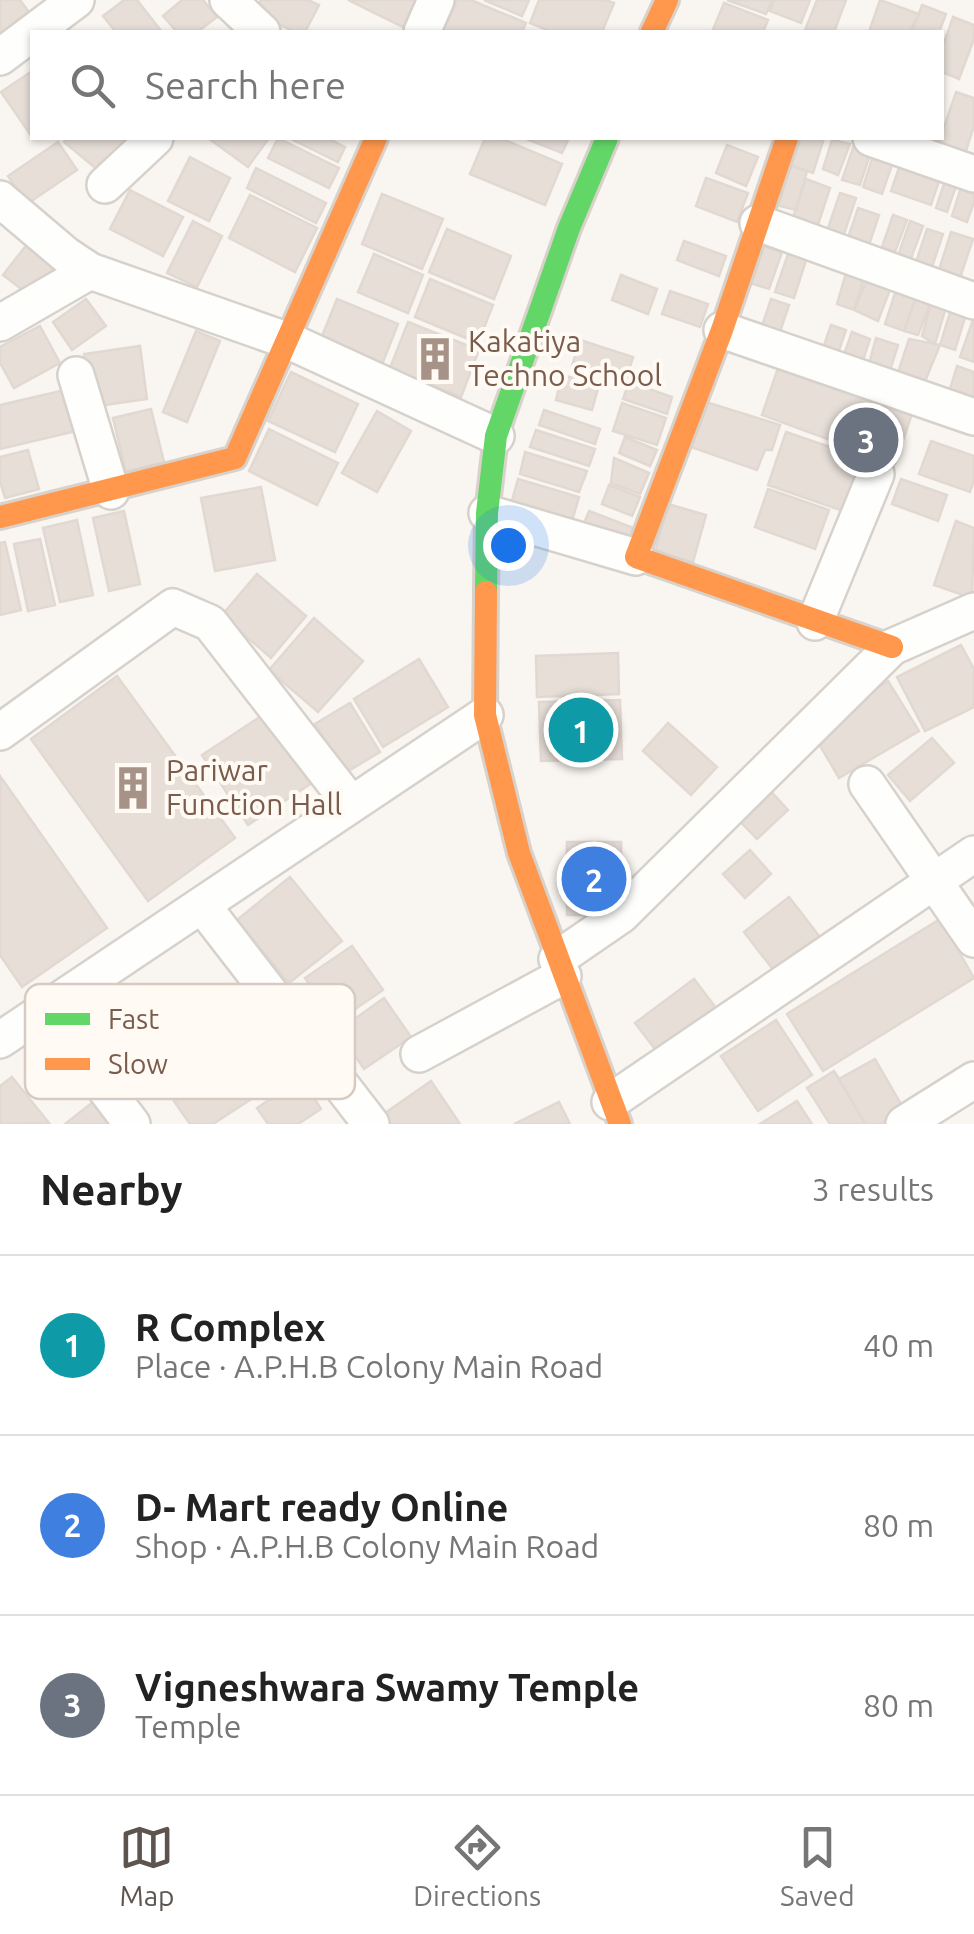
<!DOCTYPE html>
<html lang="en">
<head>
<meta charset="utf-8">
<style>
  :root { --surface:#fff; --page:#f2f2f2; --text:#222; --muted:#767676; --line:#e0e0e0; --accent:#5d544f }
  body { margin:0; font-family:Ubuntu,sans-serif; background:var(--page); color:var(--text) }
  .you { position:absolute; left:508px; top:545px; width:35px; height:35px; margin:-25px; border:8px solid #fff; border-radius:50%; background:#1a73e8; box-shadow:0 0 0 15px #1a73e833 }
  .badge { display:grid; place-items:center; width:65px; height:65px; border-radius:50%; background:var(--accent); color:#fff; font-size:32px; font-weight:700 }
  .pin { position:absolute; translate:-50% -50%; border:5px solid #fff; box-shadow:0 2px 10px #0006 }
  .list { margin:0; padding:0; list-style:none }
  h2 { display:flex; justify-content:space-between; align-items:center; height:130px; margin:0; padding:0 40px; font-size:42px }
  h2 small { font-size:32px; font-weight:400; color:var(--muted) }
  .list li { display:grid; grid-template-columns:65px 1fr auto; gap:30px; align-items:center; box-sizing:border-box; height:180px; padding:0 40px; border-top:2px solid var(--line) }
  .list b { display:block; font-size:38px; white-space:nowrap }
  .list p { margin:0; font-size:32px; white-space:nowrap; color:var(--muted) }
  .list em { font-size:32px; font-style:normal; color:var(--muted) }
  .icon { flex:none; width:55px; height:55px; fill:none; stroke:currentColor; stroke-width:2; stroke-linecap:round; stroke-linejoin:round }
  .map { position:relative; flex:none; width:974px; height:1124px; overflow:hidden }
  .search { position:absolute; background:var(--surface); box-shadow:0 2px 8px #0004; left:30px; right:30px; top:30px; height:110px; display:flex; align-items:center; gap:25px; box-sizing:border-box; padding:0 35px; border-radius:0px; color:var(--muted); font-size:38px }
  .sheet { height:670px; background:var(--surface) }
  nav { display:flex; justify-content:space-around; align-items:center; box-sizing:border-box; height:140px; border-top:2px solid var(--line); background:var(--surface); font-size:28px; color:var(--muted) }
  nav a { display:grid; justify-items:center; gap:5px }
  nav .on { color:var(--accent) }
  .map>svg:first-child { display:block }
  .building { fill:#e6ded7; stroke:#e2d8d2; stroke-width:2.5 }
  .lines { fill:none; stroke-linecap:round; stroke-linejoin:round }
  .street-casing { stroke:#d7d1cb; stroke-width:40 }
  .fast-casing { stroke:#d9d2cb; stroke-width:28 }
  .slow-casing { stroke:#d9d2cb; stroke-width:28 }
  .street { stroke:#fefefd; stroke-width:35 }
  .fast { stroke:#63d668; stroke-width:22 }
  .slow { stroke:#ff974d; stroke-width:22 }
  .labels { text-anchor:middle; stroke-width:8; stroke-linejoin:round; paint-order:stroke }
  .poi-label { font-size:30px; fill:#7a5c4d; stroke:#fffaf3; text-anchor:start }
  .key { fill:#fffaf3; stroke:#d7cbc1; stroke-width:2.5 }
  .key-label { font-size:28px; fill:#7a5c4d }
</style>
</head>
<body>
<div class="map">
<svg width="974" height="1124" viewBox="0 0 974 1124">
  <rect width="100%" height="100%" fill="#f9f5f0"/>
  <path class="building" d="M0,0h20l11,15 -31,21z
    M124,0h13l25,32h-46l-13,-16z
    M182,0h21l14,17 -20,15h-20l-14,-16z
    M261,0h47l11,5 -14,27h-10l-41,-20z
    M348,0h68l-13,27z
    M457,0h14l55,23 -4,9h-79z
    M484,0h45l-7,16z
    M539,0h66l9,3 -12,29h-50l-22,-9z
    M727,0h45l-6,14z
    M774,0h36l-9,23 -31,-12z
    M817,0h29l-12,32 -29,-2z
    M880,0l39,14 -10,18h-40z
    M724,3l44,17 -5,12h-51z
    M922,5l24,9 -7,18h-27z
    M953,17l21,8v14l-15,40 -17,-7v-23z
    M32,71v66l-31,-45z
    M956,92l18,6v28l-10,31 -27,-9z
    M68,138h55l9,7 -27,31 -41,-34z
    M208,138h61l-21,29z
    M278,138l61,30 -10,20 -61,-30z
    M294,138h33l18,9 -7,15 -45,-22z
    M485,138h15l62,26 -17,41 -75,-31z
    M524,138h45l-7,15z
    M796,138h28l-11,35 -26,-9z
    M832,140l18,4 -12,31 -15,-6z
    M58,142l19,28 -50,34 -19,-28z
    M727,145l31,12 -12,29 -30,-13z
    M854,145l17,6 -11,34 -18,-5z
    M875,149l20,7 -13,38 -19,-7z
    M190,157l40,21 -21,43 -41,-20z
    M901,162l40,13 -10,30 -40,-14z
    M787,164l20,7 -11,39 -24,-6z
    M256,168l70,35 -10,20 -69,-35z
    M947,175l12,3 -12,34 -11,-4z
    M706,178l42,15 -11,29 -41,-16z
    M806,179l24,9 -14,43 -25,-8z
    M963,181l11,4v17l-7,20 -15,-6z
    M130,190l53,27 -20,39 -53,-27z
    M840,193l16,5 -13,39 -16,-6z
    M382,194l61,25 -21,50 -60,-25z
    M250,195l67,33 -22,44 -66,-34z
    M858,208l21,7 -10,30 -21,-7z
    M893,215l14,5 -12,32 -13,-5z
    M193,221l29,15 -25,51 -30,-14z
    M910,221l13,5 -13,35 -12,-5z
    M447,229l64,27 -17,43 -65,-27z
    M927,229l16,5 -12,36 -16,-5z
    M951,232l22,7 -15,45 -21,-8z
    M684,241l42,15 -7,20 -42,-16z
    M28,243l33,26 -24,32 -34,-26z
    M762,246l20,6 -13,37 -19,-6z
    M789,251l18,6 -13,41 -19,-6z
    M374,254l49,21 -15,38 -50,-21z
    M847,270l18,6 -11,34 -17,-6z
    M621,275l36,14 -9,25 -36,-14z
    M868,278l23,9 -13,34 -24,-11z
    M430,279l63,26 -15,38 -63,-26z
    M897,287l20,7 -13,37 -19,-7z
    M670,291l38,13 -8,23 -38,-13z
    M917,294l15,6 -14,35 -14,-4z
    M86,299l20,27 -34,24 -19,-28z
    M337,299l61,25 -17,43 -61,-26z
    M771,299l18,6 -11,33 -18,-6z
    M932,300l15,4 -12,40 -13,-8z
    M952,306l15,5 -12,39 -15,-5z
    M974,317v45l-14,-5z
    M408,322l71,28 -18,47 -71,-29z
    M831,325l15,5 -10,29 -15,-5z
    M40,326l20,37 -46,25 -14,-25v-16z
    M196,331l24,10 -33,81 -24,-10z
    M852,332l18,7 -10,30 -19,-6z
    M876,338l22,7 -10,32 -21,-6z
    M909,339l31,6 -19,46 -26,-9z
    M580,340l53,17 -8,26 -53,-17z
    M140,346l7,53 -56,8 -7,-53z
    M779,365l133,49 -17,50 -133,-49z
    M957,366l17,6v21l-4,13 -23,-7z
    M291,372l67,32 -23,48 -67,-31z
    M562,375l37,10 -7,25 -36,-10z
    M629,382l43,15 -5,17 -44,-15z
    M65,390l11,41 -76,18v-44z
    M706,402l74,23 -8,25h-7l-8,20 -66,-23z
    M622,403l44,15 -9,27 -44,-14z
    M151,409l13,53 -38,10 -13,-54z
    M544,410l56,19 -5,15 -56,-19z
    M377,411l34,20 -34,61 -35,-19z
    M269,429l69,34 -21,42 -68,-34z
    M536,430l59,19 -6,17 -59,-19z
    M786,432l82,28 -19,53 -81,-28z
    M625,437l32,13 -7,16 -31,-13z
    M931,441l43,15v24l-4,12 -51,-18z
    M28,450l11,39 -34,9 -5,-17v-24z
    M525,452l62,19 -8,21 -59,-18z
    M614,458l35,15 -9,21 -29,-11z
    M518,479l61,18 -9,31 -61,-17z
    M901,479l46,16 -9,26 -46,-17z
    M609,485l31,12 -8,19 -30,-12z
    M261,487l14,73 -60,11 -14,-73z
    M768,489l61,21 -14,39 -60,-22z
    M668,504l38,11 -13,47 -38,-10z
    M124,511l16,73 -31,7 -16,-73z
    M589,511l47,18 -9,23 -47,-19z
    M77,520l16,75 -33,7 -17,-74z
    M956,521l18,7 -2,70 -38,-13z
    M40,539l15,66 -27,6 -14,-67z
    M5,542l16,68 -21,5v-72z
    M257,574l49,42 -35,42 -49,-43z
    M314,618l49,43 -45,51 -49,-42z
    M961,645l13,24v38l-49,24 -28,-54z
    M618,653l1,41 -82,3 -1,-41z
    M419,659l29,48 -65,40 -29,-48z
    M117,676l118,162 -87,63 -117,-162z
    M888,681l31,50 -80,47 -27,-46z
    M620,700l2,59 -81,2 -2,-59z
    M350,703l30,49 -35,21 -30,-49z
    M266,713l46,70 -64,42 -46,-70z
    M668,723l49,44 -26,28 -48,-44z
    M932,738l22,25 -44,38 -22,-26z
    M0,776l107,152 -85,59 -22,-32z
    M765,785l23,25 -31,29 -24,-25z
    M567,842h54v73h-54z
    M750,850l21,24 -26,24 -22,-24z
    M290,877l52,64 -53,42 -52,-63z
    M789,897l34,44 -45,35 -34,-44z
    M940,919l34,59 -151,93 -36,-57z
    M352,946l31,44 -47,32 -31,-44z
    M694,979l22,29 -58,45 -23,-30z
    M384,998l27,39 -47,32 -26,-38z
    M776,1020l36,55 -54,36 -37,-55z
    M268,1038l23,35 -78,51h-23l-16,-23z
    M875,1059l30,52 -23,13h-17l-26,-45z
    M834,1071l5,8 26,45h-35l-23,-36z
    M12,1077l37,46 -49,1v-38z
    M301,1078l20,31 -23,15h-30l-11,-16z
    M431,1081l29,43h-82l-3,-4z
    M797,1101l15,23h-52z
    M93,1102l16,22h-44z
    M559,1102l11,22h-56z"/>
  <g class="lines">
    <g class="street-casing">
      <path id="street" d="M228,0l34,32
        M422,32l14,-32
        M0,57l76,-57
        M871,138l103,36
        M105,185l50,-47
        M0,199l66,56 24,16 199,70 207,95
        M758,223l216,78
        M0,323l90,-52
        M722,330l252,87
        M76,375l35,116
        M487,513l149,44
        M815,622l61,-148
        M0,732l173,-125 37,16 141,181
        M867,784l107,155
        M202,905l169,219
        M557,959l64,-44 271,-268 82,-36
        M45,1009l87,115
        M0,1040l485,-325
        M419,1054l144,-78
        M610,1102l364,-248
        M904,1124l70,-44"/>
    </g>
    <g class="fast-casing">
      <path id="fast" d="M486,592l1,-79 9,-77 73,-208 38,-90"/>
    </g>
    <g class="slow-casing">
      <path id="slow" d="M652,32l15,-32
        M787,138l-65,192 -86,227 256,90
        M0,517l235,-59 141,-320
        M486,592l-1,123 34,138 101,271"/>
    </g>
    <use href="#street" class="street"/>
    <use href="#fast" class="fast"/>
    <use href="#slow" class="slow"/>
  </g>
  <defs>
    <g id="building-bare" transform="scale(3.45)"><path d="M-4-6H4V6H1V3H-1V6H-4ZM-2.5-4.3h1.7v1.8h-1.7ZM.8-4.3h1.7v1.8H.8ZM-2.5-1h1.7V.8h-1.7ZM.8-1h1.7V.8H.8Z" fill="#a69286" stroke="#fffaf3" stroke-width="2.5" paint-order="stroke"/></g>
  </defs>
  <g fill-rule="evenodd">
    <use href="#building-bare" x="435" y="359"/>
    <use href="#building-bare" x="133" y="788"/>
  </g>
  <g class="labels">
    <g class="poi-label">
      <text x="468" y="352">Kakatiya<tspan x="468" dy="34">Techno School</tspan></text>
      <text x="166" y="781">Pariwar<tspan x="166" dy="34">Function Hall</tspan></text>
    </g>
  </g>
  <rect x="25" y="984" width="330" height="115" rx="15" class="key"/>
  <rect x="45" y="1013" width="45" height="12" fill="#63d668"/>
  <rect x="45" y="1058" width="45" height="12" fill="#ff974d"/>
  <g class="key-label">
    <text x="108" y="1029">Fast</text>
    <text x="108" y="1074">Slow</text>
  </g>
</svg>
<div class="you"></div>
<div class="pin badge" style="left:581px;top:730px;background:#0f9aa8">1</div>
<div class="pin badge" style="left:594px;top:879px;background:#3f7fe0">2</div>
<div class="pin badge" style="left:866px;top:440px;background:#6b7280">3</div>
<div class="search"><svg class="icon" aria-label="search" viewBox="0 0 24 24"><circle cx="10" cy="10" r="6"/><path d="M15 15l6 6"/></svg>Search here</div>
</div>
<section class="sheet">
<h2>Nearby<small>3 results</small></h2>
<ul class="list">
<li><span class="badge" style="background:#0f9aa8">1</span><div><b>R Complex</b><p>Place · A.P.H.B Colony Main Road</p></div><em>40 m</em></li>
<li><span class="badge" style="background:#3f7fe0">2</span><div><b>D- Mart ready Online</b><p>Shop · A.P.H.B Colony Main Road</p></div><em>80 m</em></li>
<li><span class="badge" style="background:#6b7280">3</span><div><b>Vigneshwara Swamy Temple</b><p>Temple</p></div><em>80 m</em></li>
</ul>
</section>
<nav>
<a class="on"><svg class="icon" aria-label="map" viewBox="0 0 24 24"><path d="M3 6l6-2 6 2 6-2v14l-6 2-6-2-6 2zM9 4v14M15 6v14"/></svg>Map</a>
<a><svg class="icon" aria-label="directions" viewBox="0 0 24 24"><path d="M12 3l9 9-9 9-9-9zM9 14v-3h6M13 9l2 2-2 2"/></svg>Directions</a>
<a><svg class="icon" aria-label="saved" viewBox="0 0 24 24"><path d="M7 4h10v16l-5-4-5 4z"/></svg>Saved</a>
</nav>
</body>
</html>
